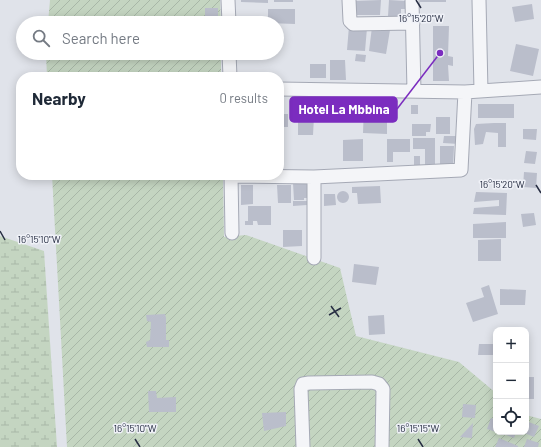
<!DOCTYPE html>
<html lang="en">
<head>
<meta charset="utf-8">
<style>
  :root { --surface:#fff; --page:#f2f2f3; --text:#1f2937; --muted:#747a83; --line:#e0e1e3 }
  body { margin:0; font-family:Barlow,sans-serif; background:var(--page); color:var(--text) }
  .controls { position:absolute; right:12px; bottom:12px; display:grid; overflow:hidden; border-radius:8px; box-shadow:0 2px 10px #0003 }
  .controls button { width:36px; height:36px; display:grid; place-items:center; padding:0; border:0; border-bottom:1px solid var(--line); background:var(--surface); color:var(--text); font:20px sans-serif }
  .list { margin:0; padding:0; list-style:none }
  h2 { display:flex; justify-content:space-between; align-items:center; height:52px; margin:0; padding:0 16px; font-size:17px }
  h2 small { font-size:13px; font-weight:400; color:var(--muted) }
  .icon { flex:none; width:22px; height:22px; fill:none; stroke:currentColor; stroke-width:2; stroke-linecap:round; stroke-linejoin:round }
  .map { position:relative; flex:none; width:541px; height:447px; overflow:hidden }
  .search { position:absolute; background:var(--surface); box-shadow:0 2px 10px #0003; left:16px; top:16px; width:268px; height:44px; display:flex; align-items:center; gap:10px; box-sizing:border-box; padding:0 14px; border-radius:22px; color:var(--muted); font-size:15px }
  .panel { position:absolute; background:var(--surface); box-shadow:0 2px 10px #0003; left:16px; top:72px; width:268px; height:108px; border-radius:16px }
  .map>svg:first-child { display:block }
  .wetland { fill:url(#wetland-marsh) }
  .garden { fill:url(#garden-furrows) }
  .building { fill:#babecb }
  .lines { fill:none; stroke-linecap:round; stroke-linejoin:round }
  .minor-casing { stroke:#a5a9b5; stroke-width:15 }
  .minor { stroke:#f4f5f8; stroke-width:13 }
  .ticks { fill:none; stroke:#272e43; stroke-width:1.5 }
  .ticks-label { font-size:10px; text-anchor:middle; fill:#272e43; stroke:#f0f2f8; stroke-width:3; stroke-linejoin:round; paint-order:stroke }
  .leader { fill:none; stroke:#7b2cbf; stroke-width:1.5 }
  .callout-dot { fill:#7b2cbf; stroke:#f0f2f8; stroke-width:1.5 }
  .callout { fill:#7b2cbf; stroke:#7b2cbf; stroke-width:1.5 }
  .callout-label { font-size:13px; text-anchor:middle; font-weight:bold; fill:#fff }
</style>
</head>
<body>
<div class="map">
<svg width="541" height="447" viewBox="0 0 541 447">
  <defs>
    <pattern id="wetland-marsh" width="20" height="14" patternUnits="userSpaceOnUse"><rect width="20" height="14" fill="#c4d5c1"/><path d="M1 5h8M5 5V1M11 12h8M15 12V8" fill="none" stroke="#a8b7a7"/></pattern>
    <pattern id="garden-furrows" width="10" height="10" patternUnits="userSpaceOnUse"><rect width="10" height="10" fill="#c4d5c1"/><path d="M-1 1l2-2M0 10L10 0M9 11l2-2" fill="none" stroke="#a8b7a7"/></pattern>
  </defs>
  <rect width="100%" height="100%" fill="#e0e3ea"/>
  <path class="wetland" d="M0,236l44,15 13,196h-57z"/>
  <path class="garden" d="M50,0h170l1,23h-173z
    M46,53h175v24h-174z
    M52,175h171l1,62 22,-2 94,33 16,68 103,26 37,31v39h30v-17l15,4v28h-474z"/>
  <path class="building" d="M241,0h27v3l-27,-1z
    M274,0h19v2h-19z
    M381,0l-1,15h-27v-14z
    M389,0l17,1 1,8h-6v7h-13z
    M420,0h26v2h-26z
    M532,4l2,15 -19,3 -3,-15z
    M205,8h13v15h-13z
    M268,9h27v15l-27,-1z
    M349,26l18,2 -2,23 -18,-1z
    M433,26h16l-1,30 5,1v9l-5,-1 1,16h-16z
    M372,27l18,3 -4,24 -17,-3z
    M516,44l23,5 -6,27 -23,-5z
    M356,54l10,1 -1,7 -10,-1z
    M330,60h15l1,20h-16z
    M310,64h16v14h-16z
    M478,104h36v14h-36z
    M411,105h7v9h-7z
    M364,106h23v28l-24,-1z
    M279,114h9v13h-9z
    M298,117h16l-1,18h-15z
    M436,117h14v17h-14z
    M494,123h12v24h-8v-14l-12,-1 -3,12 -8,1 -1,-16 2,-5z
    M412,124h19l-1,8h-4v4h-14z
    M523,129h14l-1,11 -13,-1z
    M444,136h15v8l-16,-1z
    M413,138h22v27h-10v-16h-12z
    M363,139v22h-20v-21z
    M387,139h23v13h-17v10h-6z
    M440,146h14l-1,22h-13z
    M526,151l11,1 -2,12 -11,-1z
    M414,156h6v12h-6z
    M524,172l13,1 -1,15 -13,-1z
    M293,183h15v15h-4v2h-10z
    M241,185h12v19l-12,1z
    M277,185h14v18h-13z
    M380,186l1,17 -23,1 -1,-11h-5v-6z
    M337 197a6 6 0 1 1 12 0a6 6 0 1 1-12 0Z
    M476,192l31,1 -1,22 -33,-1 1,-6 25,-2v-6l-25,2z
    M324,194h11l1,11 -12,1z
    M293,201h14v4l-14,1z
    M248,206h23v19h-13l-1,-4h-4v4h-8v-4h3z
    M534,213l2,12 -13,2 -2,-13z
    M506,222v16h-33v-14z
    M283,230h19v16l-19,1z
    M501,239v22h-23v-21z
    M354,264l25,3 -3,18 -24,-3z
    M489,285l9,29 -25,8 -7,-19 18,-6 -3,-9z
    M500,289l26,1 -1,15h-25z
    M165,314l1,4v22h3v7h-22l-1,-5 4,-2 1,-18 -4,-1 -1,-6z
    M384,315l1,19 -16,1 -1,-19z
    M479,344h17v11h-18z
    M526,377h8v22h-8z
    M148,391h8l1,7 19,-1v15h-27z
    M463,404l13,1 -1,13 -13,-1z
    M286,412v14l-22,5 -2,-18z
    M491,418l5,2v12l-9,-3z
    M526,421l13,5 -5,11 -12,-5h4z
    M473,423l-1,15 -12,-1z
    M498,432h18l-2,6z
    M499,438l19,8v1h-23z
    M527,439l12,4 -1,4h-14z"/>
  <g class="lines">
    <g class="minor-casing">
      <path id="minor" d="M228,0l1,23
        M349,0l1,21 3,3 60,-1
        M412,0l2,91
        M479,0l2,91
        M229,53l1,24
        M279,89l186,3 76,-5
        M231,175l1,58
        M231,176l83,1 147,-7 4,-78
        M314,258v-81
        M303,447l-2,-58 2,-5 6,-1 63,-1 7,2 4,5 -1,58"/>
    </g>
    <use href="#minor" class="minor"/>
  </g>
  <path class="ticks" d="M416,0l5,8M536,185l5,8M0,231l5,9M331,306l8,11M329,315l12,-7M135,439l5,8M418,439l5,8"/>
  <g class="ticks-label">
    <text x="421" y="22">16°15'20"W</text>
    <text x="502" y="188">16°15'20"W</text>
    <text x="39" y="243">16°15'10"W</text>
    <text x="135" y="432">16°15'10"W</text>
    <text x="418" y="432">16°15'15"W</text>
  </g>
  <path class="leader" d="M440 53L397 109"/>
  <circle class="callout-dot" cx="440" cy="53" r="4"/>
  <rect class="callout" x="290" y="97" width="107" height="25" rx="4"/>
  <g class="callout-label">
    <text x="344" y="114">Hotel La Mbbina</text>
  </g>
</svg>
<div class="controls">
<button>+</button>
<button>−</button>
<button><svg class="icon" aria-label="locate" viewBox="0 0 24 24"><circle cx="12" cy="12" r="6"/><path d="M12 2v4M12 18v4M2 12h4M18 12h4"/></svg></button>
</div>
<div class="search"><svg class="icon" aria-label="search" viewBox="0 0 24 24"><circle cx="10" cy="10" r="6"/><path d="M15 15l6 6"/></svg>Search here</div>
<section class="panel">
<h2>Nearby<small>0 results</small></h2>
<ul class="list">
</ul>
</section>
</div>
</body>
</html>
